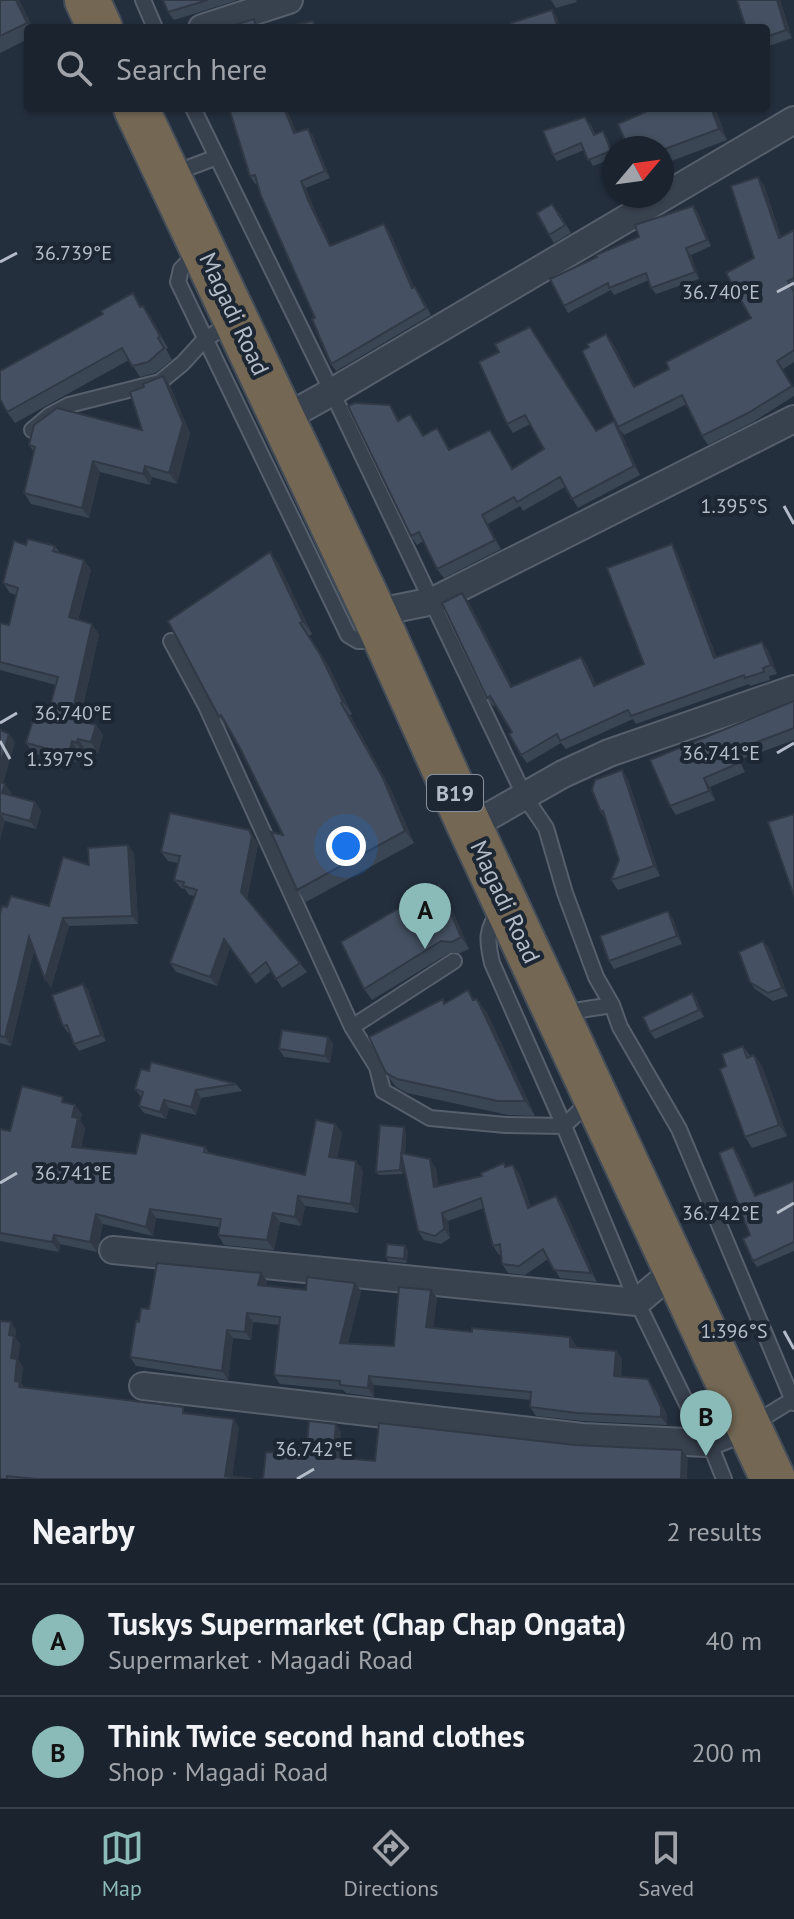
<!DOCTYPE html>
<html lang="en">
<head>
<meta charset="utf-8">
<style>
  :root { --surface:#1b232e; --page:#242b36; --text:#f1f3f6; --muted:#a0a4aa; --line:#39404a; --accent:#8bbbb9 }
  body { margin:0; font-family:"PT Sans",sans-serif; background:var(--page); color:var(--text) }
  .compass { position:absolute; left:602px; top:136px; width:72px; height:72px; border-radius:50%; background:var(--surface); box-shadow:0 2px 6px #0004; rotate:61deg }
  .you { position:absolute; left:346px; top:846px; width:28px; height:28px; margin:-20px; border:6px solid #fff; border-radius:50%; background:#1a73e8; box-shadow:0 0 0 12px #1a73e833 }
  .badge { display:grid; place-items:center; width:52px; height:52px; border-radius:50%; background:var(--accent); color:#111; font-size:26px; font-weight:700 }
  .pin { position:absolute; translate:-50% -66px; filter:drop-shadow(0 2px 4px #0008) }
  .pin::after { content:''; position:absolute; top:42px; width:28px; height:24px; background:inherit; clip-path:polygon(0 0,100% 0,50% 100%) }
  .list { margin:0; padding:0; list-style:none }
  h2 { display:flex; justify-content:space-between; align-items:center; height:104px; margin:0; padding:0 32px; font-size:34px }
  h2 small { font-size:26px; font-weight:400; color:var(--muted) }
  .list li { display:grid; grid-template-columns:52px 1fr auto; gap:24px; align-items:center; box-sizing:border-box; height:112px; padding:0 32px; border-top:2px solid var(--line) }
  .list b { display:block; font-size:30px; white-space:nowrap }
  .list p { margin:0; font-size:26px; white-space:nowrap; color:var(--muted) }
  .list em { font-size:26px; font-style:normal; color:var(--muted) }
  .icon { flex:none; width:44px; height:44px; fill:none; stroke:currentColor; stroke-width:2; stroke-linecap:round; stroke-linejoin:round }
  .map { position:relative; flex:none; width:794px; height:1479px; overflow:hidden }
  .search { position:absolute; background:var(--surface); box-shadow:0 2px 6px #0004; left:24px; right:24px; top:24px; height:88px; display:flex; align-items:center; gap:20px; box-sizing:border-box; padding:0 28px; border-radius:8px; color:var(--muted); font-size:30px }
  .sheet { height:328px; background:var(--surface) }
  nav { display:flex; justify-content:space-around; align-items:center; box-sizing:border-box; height:112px; border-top:2px solid var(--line); background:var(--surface); font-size:22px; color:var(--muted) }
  nav a { display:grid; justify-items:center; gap:4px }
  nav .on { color:var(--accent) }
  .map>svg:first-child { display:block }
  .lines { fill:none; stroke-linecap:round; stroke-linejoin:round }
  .lane-casing { stroke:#565f6c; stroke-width:18 }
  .street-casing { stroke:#565f6c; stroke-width:30 }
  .highway-casing { stroke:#434c59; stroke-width:48 }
  .lane { stroke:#38414e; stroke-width:14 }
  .street { stroke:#38414e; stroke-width:26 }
  .highway { stroke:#746855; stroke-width:44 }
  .wall { fill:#3b4654 }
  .shaded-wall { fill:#303945 }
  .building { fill:#455162; stroke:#303945; stroke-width:2 }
  .ticks { fill:none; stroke:#b4bcc9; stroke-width:3 }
  .labels { text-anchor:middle; stroke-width:8; stroke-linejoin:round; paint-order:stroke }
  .shield { fill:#1d2633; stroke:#878f9c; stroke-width:2 }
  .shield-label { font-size:22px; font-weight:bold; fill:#b4bcc9 }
  .street-label { font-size:24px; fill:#b4bcc9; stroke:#1d2633 }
  .ticks-label { font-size:20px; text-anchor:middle; fill:#b4bcc9; stroke:#1d2633; stroke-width:8; stroke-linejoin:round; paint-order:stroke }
</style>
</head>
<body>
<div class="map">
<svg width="794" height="1479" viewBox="0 0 794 1479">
  <rect width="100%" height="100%" fill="#242f3e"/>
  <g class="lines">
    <g class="lane-casing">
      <path id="lane" d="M143,0l12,28
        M193,108l139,284 193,405 21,31 19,65 31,84 16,28 8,22 59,102 115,274
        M172,174l45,-17
        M197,253l-16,16 -3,13 170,353 10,6h20
        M32,430l18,-15 19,-10 91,-23 23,-19 21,-23 29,-18
        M171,641l35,65 146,321 25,40 6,24 47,27 76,7 58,1 28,-27
        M501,911c-16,17 -14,30 -9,52l72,163 73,176 69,141 8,11 10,25
        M562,1013l50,-8
        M352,1027l102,-66
        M753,1424l41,-25"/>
    </g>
    <g class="street-casing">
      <path id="street" d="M202,28l87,-28
        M283,419l49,-27 462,-272
        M374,613l59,-12 361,-182
        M470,827l93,-53 46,-21 185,-64
        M113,1250l524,52 39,-33
        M143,1386l439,51 124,6 43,-17"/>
    </g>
    <g class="highway-casing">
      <path id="highway" d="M87,0l13,28
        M136,108l238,505 96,214 303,652"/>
    </g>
    <use href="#lane" class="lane"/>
    <use href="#street" class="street"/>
    <use href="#highway" class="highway"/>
  </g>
  <path class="wall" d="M0,0h19l14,28h-5v11l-28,14z
    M163,0h75l-64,20 -6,-8z
    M551,0h25l1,2 -21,6z
    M780,0l12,38 -26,9v-19z
    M229,108h57l10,25 12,-4 5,7 17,42 -24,10 7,19 18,39 53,-22 5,7 25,56 6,7 11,21 -95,56 -5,-7 -16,-46 -58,-135 -2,1 -5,-8z
    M654,108h61l12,32 -61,23 -3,-3h-1v-12z
    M590,123l5,11 8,-3 4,7 7,20 -21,8 -9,-16 -27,11 -4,-6z
    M758,177l6,8 17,52 13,-7v132l-11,7 11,19v8l-41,26 -45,23 -6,-9 -15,-32 -63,31 -6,-8 -29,-80 17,-13 6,8 23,44 34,-17 82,-51z
    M693,206l5,7 13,33 -20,9 8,24 -43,15 -5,-6 -2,-8 -35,15 -3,-5 -43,23 -4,-7z
    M558,211l13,22 -17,10 -5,-8z
    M143,306l8,11 17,31 -2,1 6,11 -17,13 -15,4 -11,-17 -114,63 -8,-11z
    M479,362l117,69 18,-10 6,9 20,45 -62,33 -13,-21 -42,24 -3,-5 -32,18 13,25 -57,29 -7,-9 -14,-28 -6,4 -6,-9 -21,-131 9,15 17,2 8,14 19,1 7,13 46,-11 16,29 32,-19 -14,-25 -17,9 -6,-9z
    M163,376l7,10 20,47 -13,51 -25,-7 -2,8 -50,-13 -11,46 -58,-14 -7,-11 10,-41 -5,-7 113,-15 2,-43z
    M26,545l29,1 5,7 24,7 7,10 -13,50 21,14 -19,86 16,5 7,10 -5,18 -13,-4 -1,4 -5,-1 -3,10 -7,-2 -1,3 -35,-10 -7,-10 22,-29 8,-29 -56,-15v-47l9,2 7,-30 -6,-2 -7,-10z
    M270,552l9,13 33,69 -3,2 20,31 23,47 -2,1 41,75 23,53 -108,59 -9,-12 -14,-55 -43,-87 -11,-20 -1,1 -9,-12z
    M677,553l39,104 52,-7 9,24 -8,2 1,4 -20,6 -1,-2 -113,40 -3,-5 -67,30 -5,-6 -34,20 -6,-8 -9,-23 -16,-27 -3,1 -6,-8 -19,-97 44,85 69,-29 6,8 9,20 48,-21z
    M794,701v39l-55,20 6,12 -35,15 5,13 -39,15 -6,-9 -20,-46z
    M0,730l15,12 -12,41 8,9 -1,4 25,6 6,9 -5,18 -31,-8 -5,18z
    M622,770l6,10 32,96 -42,14 -7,-10 8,-20 -13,-40 -5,-8z
    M249,830l9,14 -11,55 60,73 -25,16 -11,-17 -15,13 -26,-36 -13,38 -41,-14 -6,-9 25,-67 -6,-1 -4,-6 -4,-1 -7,-8 4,-17 -10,-2 -7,-9z
    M128,845l6,9 4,70 -69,2 -18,62 -17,-38 -23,96 -11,-3v-129l7,-7 42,-1 40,-41z
    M439,885l7,11 23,53 -9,4h-11l-77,47 -8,-11z
    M673,919l9,25 -68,25 -5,-8z
    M769,948l19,48 -15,5 -18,-12 -5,-7z
    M83,984l5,6 18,51 -27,10 -5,-7 -4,-12 -2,1 -5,-7z
    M692,993l5,7 7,17 -49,22 -5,-7z
    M443,999l2,4 32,-4 10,14 48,103 -27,-1 -101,-22 -11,-6 -10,-14z
    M328,1037l5,7 -3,19 -46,-6 -5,-8z
    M743,1046l7,10 4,-1 8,11 25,70 -35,12 -7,-11 -19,-71z
    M149,1071l87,13 6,7 -41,7 -5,17 -27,-7 -3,11 -22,-6 -5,-7 2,-9 -6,-8z
    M68,1103l7,2 7,9 -2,7 5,7 -4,20 55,6 69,-7 4,6 96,22 30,-51 7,9 -5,25 26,12 -5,43 -53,-7 -4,20 -21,-4 -6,28 -50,-5 -6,-10 2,-8 -64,-9 -3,18 -50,-12 -6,28 -37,-8 -1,8 -59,-11v-112l10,2z
    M406,1131l-1,23 31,14 2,18 44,-10 24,-9 13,6 12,34 25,-11 6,8 35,78 -37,-4 -12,-19 -23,16 -17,-2 -6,-9 -1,-10 -2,1 -6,-9 -9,-38 -36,13 2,17 -9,6 -17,-4 -6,-9 -14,-66 -1,9 -24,1 -3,-3z
    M733,1147l5,7 18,42 38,-15v70l-37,16 -4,-6 -3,-26z
    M408,1250l-1,13 -19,-2 -2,-4z
    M261,1273l6,8 -1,5 40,4 49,-7 6,8 -13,52 46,3 37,-56 6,8 -4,30 143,17v2l40,4 6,8 -1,18 33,11 13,27v10l-84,-4 -47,-5 -6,-9 1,-7 -157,-15v12l-28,-4 -3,-3 -63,-6 -6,-9 5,-50 -26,-3 -2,18 -18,-2 -5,42 -92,-14 -6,-9 9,-35 10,-13z
    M11,1322l5,8 -1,7 5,7 -2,16 5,7 -2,16 3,4 164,26 51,14 -7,50 21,2h-253z"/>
  <path class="shaded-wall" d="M16,0h3l14,28h-2l-4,-5z
    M777,0h3l12,38 -6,-8z
    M552,10l5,7 4,11h-3z
    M284,108h2l14,32 -6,-7z
    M711,108h4l12,32 -8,-11z
    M308,129l5,7 17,42 -5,-7z
    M603,131l4,7 7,18 -3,-5z
    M758,177l6,8 20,62 -5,-9z
    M301,181l5,7 7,19 22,46 -5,-7 -22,-46z
    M693,206l5,7 13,33 -4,-6z
    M384,224l5,7 28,64 -5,-7z
    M686,248l5,7 8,24 -4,-7z
    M143,306l8,11 17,31 -8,-12z
    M606,334l6,8 28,53 -6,-8z
    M163,376l7,10 20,47 -13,51 -8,-11z
    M614,421l6,9 20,45 -6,-9z
    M93,461l7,11 -11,46 -7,-10z
    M145,466l7,11 -2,8 -7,-11z
    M482,515l6,9 13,25 -6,-9z
    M672,544l5,9 43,113 -6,-8z
    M270,552l9,13 33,69 -9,-12z
    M84,560l7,10 -15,57 -7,-10z
    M462,593l6,8 48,94 -5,-8z
    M300,623l29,44 23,47 -9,-12z
    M92,624l7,10 -21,94 -7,-10z
    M762,642l6,8 9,24 -6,-9z
    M581,657l6,8 13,29 -6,-8z
    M341,703l9,12 41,75 23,53 -9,-12z
    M96,725l7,10 -5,18 -7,-11z
    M9,734l6,8 -14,47 -1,-2v-22z
    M78,739l7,10 -1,4 -8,-10z
    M72,741l7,11 -3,10 -7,-10z
    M62,750l7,10 -1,3 -7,-11z
    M622,770l6,10 32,96 -6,-10z
    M704,778l6,9 5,13 -6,-9z
    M5,784l6,8 -3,10 -6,-9z
    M35,802l6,9 -5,18 -6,-8z
    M0,814l5,7 -5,18z
    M249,830l9,14 -11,57 -6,-9z
    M128,845l6,9 4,70 -6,-8z
    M439,885l7,11 23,53 -8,-12z
    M668,911l5,8 9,25 -5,-8z
    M63,918l6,8 -18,62 -6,-9z
    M29,937l6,8 -24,101 -6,-9z
    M224,939l6,9 -13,38 -7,-9z
    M763,941l6,7 19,48 -6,-8z
    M83,984l5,6 18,51 -5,-6z
    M692,993l5,7 7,17 -5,-7z
    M477,999l10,14 48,103 -10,-15z
    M328,1037l5,7 -3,19 -5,-7z
    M754,1055l8,11 25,70 -8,-11z
    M196,1090l5,8 -5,17 -5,-8z
    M164,1100l5,8 -3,11 -6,-7z
    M75,1105l7,9 -2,7 5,7 -6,29 -7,-10v-30z
    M335,1124l7,9 -7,34 -6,-10z
    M404,1127l2,4 -3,43 -3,-4z
    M733,1147l5,7 21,49 -4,-7z
    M430,1159l6,9 4,28 -6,-9z
    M356,1161l7,9 -5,43 -7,-9z
    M513,1165l6,8 15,44 -6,-9z
    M298,1196l7,10 -4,20 -6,-9z
    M556,1196l6,8 35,78 -6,-9z
    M150,1209l6,9 -3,18 -7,-9z
    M273,1213l7,9 -6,28 -7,-10z
    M442,1213l6,8 2,17 -6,-9z
    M96,1214l7,10 -6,28 -7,-10z
    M54,1235l6,9 -1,8 -7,-10z
    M405,1246l3,4 -1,13 -3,-4z
    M261,1273l6,8 -3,13 -6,-9z
    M355,1283l6,8 -15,60 -6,-8z
    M431,1290l6,8 -5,38 -6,-9z
    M247,1313l6,9 -2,18 -6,-8z
    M11,1322l5,8 -1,7 5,7 -2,16 5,7 -2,16 5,7 -1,5 -10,-14 -6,-46z
    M227,1330l6,8 -5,42 -6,-9z
    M570,1337l6,8 -1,10 -5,-8z
    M616,1351l6,8 -2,26 -6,-9z
    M369,1376l5,9v12l-6,-9z
    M648,1379l6,9 13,27v10l-6,-8z
    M234,1419l5,8 -7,52 -7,-3z
    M336,1424l5,8 -2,33 -6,-8z
    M682,1450l6,8 -1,21h-6z"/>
  <path class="building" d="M0,0h16l11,23 -27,13z
    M163,0h45l-40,12z
    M737,0h40l9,30 -20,7v-9h-20z
    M552,10l6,18h-45l-2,-5z
    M254,19l2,9h-31z
    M313,21l2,7h-33z
    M229,108h55l10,25 14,-4 17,42 -24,10 7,19 22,46 54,-22 28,64 3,-1 11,21 -95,56 -19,-45 3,-1 -54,-122 -6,-21 -5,1z
    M654,108h57l8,21 -57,21v-2h-34l-10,-24z
    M585,117l9,18 9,-4 8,20 -23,9 -7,-17 -28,12 -10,-24z
    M758,177l21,61 15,-8v48l-6,3 6,11v58l-17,11 15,25 -44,27 -46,23 -20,-41 -64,32 -36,-76 7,-4 -2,-3 19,-10 28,53 35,-18 -3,-7 85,-44 -25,-45 28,-15 -23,-72z
    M552,204l13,21 -16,10 -12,-22z
    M693,206l14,34 -21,8 9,24 -44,16 -5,-15 -37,15 -1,-5 -44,23 -14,-27 47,-22 -1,-2 43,-18 -4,-12z
    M133,293l7,14 3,-1 17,30 -2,2 6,10 -16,14 -16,4 -10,-18 -115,64 -7,-13v-28l103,-57 -2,-3z
    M530,327l66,104 18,-10 20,45 -62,33 -12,-22 -43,25 -3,-5 -32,18 13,25 -58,29 -18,-37 -8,4 -63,-130 7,-3 35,2 8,16 12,-7 13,22 14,-8 12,22 41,-20 22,39 32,-20 -19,-34 -18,9 -28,-62 20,-10 -4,-8z
    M163,376l20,47 -14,50 -24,-7 -2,8 -50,-13 -11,47 -58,-15 11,-46 -6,-2 5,-20 23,-17 85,22 -12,-38 14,-5 -1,-3z
    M28,539l27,7 -2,5 31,9 -15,57 23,7 -21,94 25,7 -5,17 -13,-3 -2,4 -4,-2 -3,11 -7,-2 -1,2 -35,-9 10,-33 12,4 10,-37 -58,-15v-39l9,2 9,-37 -15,-5 11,-42 12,4z
    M672,544l42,114 48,-16 9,23 -8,3 1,4 -19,6 -1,-3 -113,41 -3,-6 -68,31 -3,-7 -36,21 -12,-21 3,-2 -22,-36 -3,2 -45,-95 20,-10 49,94 70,-30 13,29 50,-22 -37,-96z
    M270,552l33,70 -3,1 20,31 23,48 -2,1 42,75 22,53 -108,59 -26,-58 12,3 -43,-87 -19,-33 -2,2 -51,-96z
    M794,701v27l-61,23 6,12 -35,15 5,13 -39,15 -20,-46z
    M0,730l9,4 -9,31z
    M622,770l32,96 -43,14 8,-20 -16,-49 -2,1 -9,-22 3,-10z
    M0,782l5,2 -3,9 33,9 -5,19 -30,-8z
    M170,813l79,17 3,6 -11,56 59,71 -24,16 -10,-17 -16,13 -26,-36 -14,38 -40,-14 27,-73 -14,-4 1,-4 -10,-2 6,-24 -19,-4z
    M794,814v82l-26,-74z
    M128,845l4,71 -69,2 -18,61 -16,-42 -24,100 -5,-1v-122l2,-8 5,1 4,-11 38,10 14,-49 26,8 -1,-17z
    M439,885l22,52 -9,5 -11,-1 -77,48 -23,-47z
    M668,911l9,25 -68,25 -9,-25z
    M763,941l19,47 -14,5 -18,-11 -11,-30z
    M83,984l18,51 -27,9 -7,-19 -4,1 -11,-31z
    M468,990l5,10 4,-1 48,102h-27l-101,-22 -11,-6 -17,-36 74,-38 1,5z
    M692,993l7,17 -49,22 -7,-15z
    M282,1030l46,7 -3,19 -46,-7z
    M743,1046l4,12 7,-3 25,70 -34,12 -25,-68 6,-3 -4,-12z
    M151,1062l85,22 -40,6 -5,17 -27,-7 -4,12 -21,-6 4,-14 -8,-3 6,-20 8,2z
    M22,1086l41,11 -1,5 13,3 -3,12 6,1 -6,29 64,7 5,-21 64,14 -1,5 101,23 11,-55 19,4 -6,33 27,4 -5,43 -53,-8 -3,21 -22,-4 -6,27 -49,-5 3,-16 -71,-10 -4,18 -50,-13 -6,28 -36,-7 -2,7 -52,-9v-104l10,2z
    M380,1125l24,2 -4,43 -24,2z
    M733,1147l22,49 39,-15v61l-41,19 -10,-22 7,-4 -31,-82z
    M401,1153l29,6 4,28 48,-11 -1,-3 23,-10 1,4 8,-2 15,43 28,-12 35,77 -37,-3 -11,-21 -24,17 -17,-2 -2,-20 -7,2 -12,-48 -39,15 2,16 -9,7 -17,-5z
    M387,1244l18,2 -1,13 -18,-2z
    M157,1263l104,10 -3,12 48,5 1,-13 48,6 -15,60 54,3 5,-59 32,3 -5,37 46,5v-4l98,9v10l46,4 -2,25 34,3 13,28v10l-84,-4 -47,-6 1,-15 -162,-16 -1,12 -28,-3v-4l-66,-6 6,-58 -33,-4 -2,19 -18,-2 -5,41 -92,-14 6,-36 3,1 2,-14 8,1z
    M0,1321l11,1 -2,13 5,1 -3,22 6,1 -2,22 5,1 -1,5 164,20v6l51,6 -9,57 28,3h-217l-29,-3v3h-7z
    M309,1421l27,3 -3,33 42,4 4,-38 196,22 107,5 -1,29h-418l3,-27 40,3z"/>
  <path class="ticks" d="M0,262l17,-9M777,292l17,-9M784,506l10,18M0,723l17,-10M0,741l10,18M777,753l17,-10M0,1183l17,-10M777,1213l17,-10M784,1331l10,18M297,1479l17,-10"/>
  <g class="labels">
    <rect class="shield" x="427" y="775" width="56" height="36" rx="6"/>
    <g class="shield-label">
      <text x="455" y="801">B19</text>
    </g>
    <g class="street-label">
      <text transform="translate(234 314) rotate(65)" y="8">Magadi Road</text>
      <text transform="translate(505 902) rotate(65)" y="8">Magadi Road</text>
    </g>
  </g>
  <g class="ticks-label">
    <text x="73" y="260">36.739°E</text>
    <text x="721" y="299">36.740°E</text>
    <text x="734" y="513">1.395°S</text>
    <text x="73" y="720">36.740°E</text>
    <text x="721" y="760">36.741°E</text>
    <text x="60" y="766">1.397°S</text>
    <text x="73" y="1180">36.741°E</text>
    <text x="721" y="1220">36.742°E</text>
    <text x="734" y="1338">1.396°S</text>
    <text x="314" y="1456">36.742°E</text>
  </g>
</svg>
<svg class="compass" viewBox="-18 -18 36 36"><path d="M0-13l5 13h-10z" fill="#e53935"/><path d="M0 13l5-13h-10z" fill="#a0a4aa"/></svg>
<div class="you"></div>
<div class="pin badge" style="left:425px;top:949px">A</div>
<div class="pin badge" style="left:706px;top:1456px">B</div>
<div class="search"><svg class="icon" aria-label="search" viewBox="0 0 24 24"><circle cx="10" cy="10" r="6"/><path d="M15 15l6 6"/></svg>Search here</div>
</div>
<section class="sheet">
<h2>Nearby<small>2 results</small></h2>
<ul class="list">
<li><span class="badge">A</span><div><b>Tuskys Supermarket (Chap Chap Ongata)</b><p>Supermarket · Magadi Road</p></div><em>40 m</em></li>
<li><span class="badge">B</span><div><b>Think Twice second hand clothes</b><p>Shop · Magadi Road</p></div><em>200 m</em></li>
</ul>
</section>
<nav>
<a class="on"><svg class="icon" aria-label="map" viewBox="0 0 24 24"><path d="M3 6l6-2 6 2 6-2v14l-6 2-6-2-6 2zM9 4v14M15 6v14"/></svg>Map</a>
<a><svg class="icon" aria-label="directions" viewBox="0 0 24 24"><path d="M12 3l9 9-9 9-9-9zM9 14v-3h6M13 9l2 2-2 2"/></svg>Directions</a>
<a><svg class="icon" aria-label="saved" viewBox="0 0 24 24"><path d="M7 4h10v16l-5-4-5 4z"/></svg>Saved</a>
</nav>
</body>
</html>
